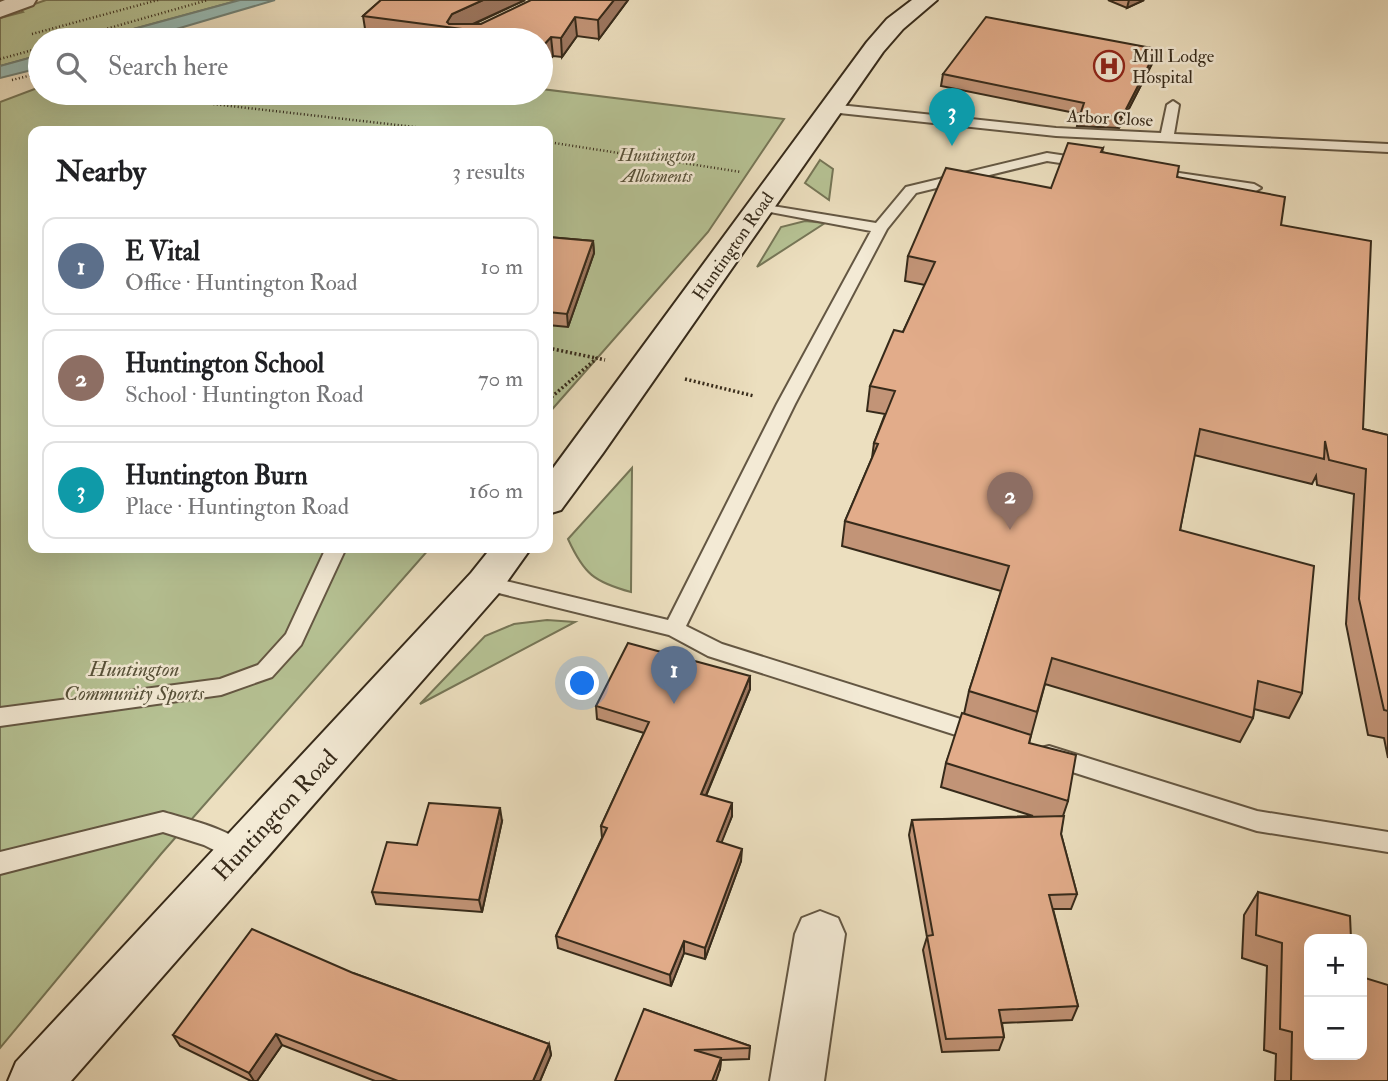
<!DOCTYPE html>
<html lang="en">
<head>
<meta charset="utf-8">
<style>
  :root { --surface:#fff; --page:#f2f2f2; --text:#202124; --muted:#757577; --line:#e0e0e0; --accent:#8f2418 }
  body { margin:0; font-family:"IM FELL Double Pica",serif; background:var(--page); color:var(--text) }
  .controls { position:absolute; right:21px; bottom:21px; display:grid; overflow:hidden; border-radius:14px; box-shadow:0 7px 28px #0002 }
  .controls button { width:63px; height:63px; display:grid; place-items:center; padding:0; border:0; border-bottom:2px solid var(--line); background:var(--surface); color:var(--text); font:35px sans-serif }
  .you { position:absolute; left:583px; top:684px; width:24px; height:24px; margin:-18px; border:5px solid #fff; border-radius:50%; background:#1a73e8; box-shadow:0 0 0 10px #1a73e833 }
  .badge { display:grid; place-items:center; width:46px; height:46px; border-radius:50%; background:var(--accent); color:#fff; font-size:23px; font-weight:700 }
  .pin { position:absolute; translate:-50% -58px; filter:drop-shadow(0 2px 4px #0008) }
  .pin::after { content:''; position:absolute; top:37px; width:24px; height:21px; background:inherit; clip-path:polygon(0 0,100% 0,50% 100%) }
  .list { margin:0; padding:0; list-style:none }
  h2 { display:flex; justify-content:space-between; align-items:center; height:91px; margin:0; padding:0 28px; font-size:30px }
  h2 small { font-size:23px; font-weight:400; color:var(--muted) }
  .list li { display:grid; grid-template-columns:46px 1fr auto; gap:21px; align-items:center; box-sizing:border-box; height:98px; margin:0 14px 14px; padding:0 14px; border:2px solid var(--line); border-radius:14px }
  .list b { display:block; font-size:26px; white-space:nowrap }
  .list p { margin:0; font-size:23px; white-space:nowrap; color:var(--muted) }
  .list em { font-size:23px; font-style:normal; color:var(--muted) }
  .icon { flex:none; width:38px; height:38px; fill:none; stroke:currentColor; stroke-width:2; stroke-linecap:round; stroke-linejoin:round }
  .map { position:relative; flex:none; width:1388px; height:1081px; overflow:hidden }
  .search { position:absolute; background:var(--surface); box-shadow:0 7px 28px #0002; left:28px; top:28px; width:525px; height:77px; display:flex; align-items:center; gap:18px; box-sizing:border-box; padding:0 24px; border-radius:38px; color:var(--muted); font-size:26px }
  .panel { position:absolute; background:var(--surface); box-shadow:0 7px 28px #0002; left:28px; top:126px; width:525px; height:427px; border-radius:14px }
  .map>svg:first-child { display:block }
  .green { fill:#b6c294; stroke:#767657; stroke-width:2 }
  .water { fill:#99bcb6; stroke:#718278; stroke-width:2 }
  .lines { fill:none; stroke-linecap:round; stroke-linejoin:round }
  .lane-casing { stroke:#645743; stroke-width:4 }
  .street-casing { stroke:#645743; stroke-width:4 }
  .secondary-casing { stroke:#362a1a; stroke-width:4 }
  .path-far1 { stroke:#362a1a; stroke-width:2.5; stroke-dasharray:1 2.5; stroke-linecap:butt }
  .path { stroke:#362a1a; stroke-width:3.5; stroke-dasharray:2 2.5; stroke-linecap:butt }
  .lane { fill:#f3ead5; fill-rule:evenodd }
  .street { fill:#f3ead5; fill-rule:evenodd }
  .secondary { fill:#f3ead5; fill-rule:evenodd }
  .wall { fill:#c29477; stroke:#362a1a; stroke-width:2 }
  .shaded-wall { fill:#9e7861; stroke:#362a1a; stroke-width:2 }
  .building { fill:#e2ac8a; stroke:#362a1a; stroke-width:2 }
  .labels { text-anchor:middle; stroke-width:5; stroke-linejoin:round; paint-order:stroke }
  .far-poi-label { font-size:18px; fill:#362a1a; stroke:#f3ead5; text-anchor:start }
  .far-street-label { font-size:18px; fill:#362a1a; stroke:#f3ead5 }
  .far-park-label { font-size:18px; font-style:italic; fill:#565038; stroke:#f3ead5 }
  .park-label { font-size:21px; font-style:italic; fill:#565038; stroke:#f3ead5 }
  .near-street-label { font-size:24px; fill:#362a1a; stroke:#f3ead5 }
</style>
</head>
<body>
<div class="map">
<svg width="1388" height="1081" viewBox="0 0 1388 1081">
  <rect width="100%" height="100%" fill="#ecdfbf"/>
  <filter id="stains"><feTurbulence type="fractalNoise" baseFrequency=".00286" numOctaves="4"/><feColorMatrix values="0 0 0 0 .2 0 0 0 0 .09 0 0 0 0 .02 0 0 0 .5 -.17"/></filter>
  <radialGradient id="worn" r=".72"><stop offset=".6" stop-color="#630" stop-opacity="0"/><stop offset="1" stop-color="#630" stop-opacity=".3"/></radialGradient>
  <path class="green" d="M46,0h194l-147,40h-53v15l-40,11v-48l23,-6 -3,-3z
    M40,87v6h501v-4l243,30 -76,113 -160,182v-283h-515v417h397l-269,306 -161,194v-946z
    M820,160l13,9 -4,31 -24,-17z
    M805,221l20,2 -68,44 24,-40z
    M632,468l-1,124c-37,-10 -47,-18 -63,-53z
    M547,620l28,2 -155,82 65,-68 29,-12z"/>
  <path class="water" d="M240,0h35l-136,40h-46z
    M40,55v13l-40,10v-12z"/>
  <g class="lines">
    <g class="lane-casing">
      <path id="lane" d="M1173,101l6,4 -5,29 214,10v8l-332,-16 -226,-24 -6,-4 6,-4 226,24 105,5 6,-28z
        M1047,153l40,6 7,4 -7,4 -40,-6 -131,32 -29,36 -92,175 -109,222 36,18 267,84 3,6 -3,6 -8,3 -273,-87 -39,-21 -191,-47 -3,-5 3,-5 7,-2 183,44 109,-216 94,-173 -111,-21 -7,-4 2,-3 121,20 30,-36z
        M1152,169l102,15 7,4 -7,4 -107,-16v-6z
        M326,548h20l-45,97 -29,32 -51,18 -221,31v-18l220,-29 38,-14 28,-31z
        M1049,746l208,65 131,21v20l-131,-21 -216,-69 -3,-7 3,-7z
        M163,812c23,7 78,19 89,41l-4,7 -8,3 -36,-18 -41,-13 -163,42v-22z"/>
    </g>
    <g class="street-casing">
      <path id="street" d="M5,0h31l-3,5 -33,12v-15z
        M820,911l18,7 7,16 -21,147h-54l25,-147 7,-16z"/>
    </g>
    <g class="secondary-casing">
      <path id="secondary" d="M912,0h25l-34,29 -20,23 -280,401 -42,57 -13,4v-39l319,-433 20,-23z
        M491,548h40l-32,45 -428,488h-63l8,-19 455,-489z"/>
    </g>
    <path class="path-far1" d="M32,34l126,-34
      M67,40l141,-40
      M0,59l40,-11
      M12,80l28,-7
      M116,93l334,38
      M548,142l193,30"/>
    <path class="path" d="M548,348l48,10
      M685,379l69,17
      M548,400l49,-42 8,2"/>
    <use href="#lane" class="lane"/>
    <use href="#street" class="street"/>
    <use href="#secondary" class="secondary"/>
  </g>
  <path class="wall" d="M381,0h144l-51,24h7l147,-24 -29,39 -22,-3 -15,21 -9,-1 -12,12v-28h-133l-42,-5 -3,-19z
    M1108,0h36l-17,8z
    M1157,49l-3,11 -35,68 -42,-2 3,-12 -139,-28 2,-12z
    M1103,148l-1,4 75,25 104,48 82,204 25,6v323l-4,-20 -16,-3 -22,-111 8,-130 -37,-9 -1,-9 -4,8 -118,-29 -14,75 122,163 -13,25 -35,-9 -1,9 -13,24 -195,-58 -16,59 39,58 -5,15 -2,18 16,60 -6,15h-18l25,97 -6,14 -70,3 2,14 -5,13 -57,2 -19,-102 4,-13 -18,-102 3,-15 121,-4 -92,-29 5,-24 18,-49 5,-23 32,-100 -159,-45 3,-25 27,-63 2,-15 11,-29 -18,-3 3,-25 33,-54 22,-47 -20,-4 3,-25 143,-68z
    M548,237l45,4 1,12 -26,74 -20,-2z
    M750,676v13l-44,107 26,20 -11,26 20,19 -36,98 -21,-6 -13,33 -113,-38 -2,-12 46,-98 -1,-12 43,-93 -47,-14 -1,-13z
    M502,821l-20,91 -106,-8 -4,-12 45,-47z
    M1258,892l51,47 79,142h-113l1,-27 -12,-4 3,-84 -25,-8 2,-43z
    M353,973l196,71 2,11 -11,26h-165l-93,-36 -25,36h-6l-71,-35 -7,-11z
    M644,1009l106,37 -1,13 -28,1 -1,9z"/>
  <path class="shaded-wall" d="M483,0h42l-63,29 -14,-2 -1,-5 5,-8z
    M614,0h14l-29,39 -1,-19z
    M1129,0h15l-17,8z
    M575,17l2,19 -15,21 -1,-19z
    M551,37l2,19 -12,12v-20z
    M1157,49l-3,11 -35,68 3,-11z
    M593,241l1,12 -26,74 -1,-13z
    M750,676v13l-49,118v-13z
    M732,803v13l-15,38v-13z
    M500,808l2,13 -20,91 -3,-12z
    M742,849l-1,12 -36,98v-11z
    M684,941v12l-13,33 -1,-11z
    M276,1034l6,11 -25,36h-3l-5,-8z
    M549,1044l2,11 -11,26h-7z
    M721,1058l-1,11 -4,12h-4z"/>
  <path class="building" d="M381,0h102l-31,14 -5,8 2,2h32l50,-24h83l-16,20 -23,-3 -14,21 -10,-1 -10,11v-8h-64l8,-8 -122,-16z
    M986,17l171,32 -35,68 -42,-2 4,-12 -141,-29z
    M1068,143l35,5 -2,4 78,14 -2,11 108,20 -4,28 90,16 -8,188 25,6v276l-4,-1 -25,-111 7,-130 -37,-9 -4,-19 -1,18 -124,-30 -20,101 134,36 -12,127 -44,-12 -5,37 -201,-60 -15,54 -68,-21 40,-125 -164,-45 33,-77 -4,-1 21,-52 -25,-5 24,-56 9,2 32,-70 -27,-6 38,-88 105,20z
    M548,237l45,4 -26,73 -19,-2z
    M628,643l122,33 -49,118 31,9 -15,38 25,8 -37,99 -21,-7 -14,34 -114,-39 51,-108 -6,-2 48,-104 -53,-16z
    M962,713l69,22 -2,8 47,12 -8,46 -122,-38z
    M429,803l71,5 -21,92 -107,-8 15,-50 30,3z
    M1064,816l-3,18 16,60 -28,1 29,111 -79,4 5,27 -58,2 -19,-103 6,-1 -21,-115z
    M1258,892l92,24 1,23h-42v116h53v-78l26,8v96h-97l1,-49 -12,-3 2,-86 -26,-8z
    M252,929l101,44 196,71 -16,37h-135l-122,-47 -27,39 -76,-38z
    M644,1009l106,37v2l-56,2 27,8 -9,23h-97z"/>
  <defs>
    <g id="hospital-ring" transform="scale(1.575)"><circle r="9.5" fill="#f3ead5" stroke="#8f2418" stroke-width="1.5"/><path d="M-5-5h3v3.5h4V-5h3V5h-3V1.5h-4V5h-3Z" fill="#8f2418"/></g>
  </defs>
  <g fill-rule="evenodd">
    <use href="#hospital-ring" x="1109" y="66"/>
  </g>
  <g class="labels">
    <g class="far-poi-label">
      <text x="1132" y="62">Mill Lodge<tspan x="1132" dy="21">Hospital</tspan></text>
    </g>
    <g class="far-street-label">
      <text transform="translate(1110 118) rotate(3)" y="6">Arbor Close</text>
      <text transform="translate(733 246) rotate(-55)" y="6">Huntington Road</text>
    </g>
    <g class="far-park-label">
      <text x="657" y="161">Huntington<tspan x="657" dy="21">Allotments</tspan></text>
    </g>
    <g class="park-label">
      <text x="134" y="676">Huntington<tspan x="134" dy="24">Community Sports</tspan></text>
    </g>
    <g class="near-street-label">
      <text transform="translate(275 815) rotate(-47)" y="8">Huntington Road</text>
    </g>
  </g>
  <rect width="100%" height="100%" filter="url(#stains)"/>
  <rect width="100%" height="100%" fill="url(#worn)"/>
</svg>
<div class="controls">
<button>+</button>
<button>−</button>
</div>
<div class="you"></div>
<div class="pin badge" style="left:674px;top:704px;background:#5c6f8a">1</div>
<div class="pin badge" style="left:1010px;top:530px;background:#8d6e63">2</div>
<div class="pin badge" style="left:952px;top:146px;background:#0f9aa8">3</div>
<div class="search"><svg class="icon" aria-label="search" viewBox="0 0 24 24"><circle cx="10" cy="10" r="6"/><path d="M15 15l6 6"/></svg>Search here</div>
<section class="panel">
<h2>Nearby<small>3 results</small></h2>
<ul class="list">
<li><span class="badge" style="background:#5c6f8a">1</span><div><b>E Vital</b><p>Office · Huntington Road</p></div><em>10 m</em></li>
<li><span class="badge" style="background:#8d6e63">2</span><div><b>Huntington School</b><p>School · Huntington Road</p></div><em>70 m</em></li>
<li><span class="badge" style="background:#0f9aa8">3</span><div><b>Huntington Burn</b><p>Place · Huntington Road</p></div><em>160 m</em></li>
</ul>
</section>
</div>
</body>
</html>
